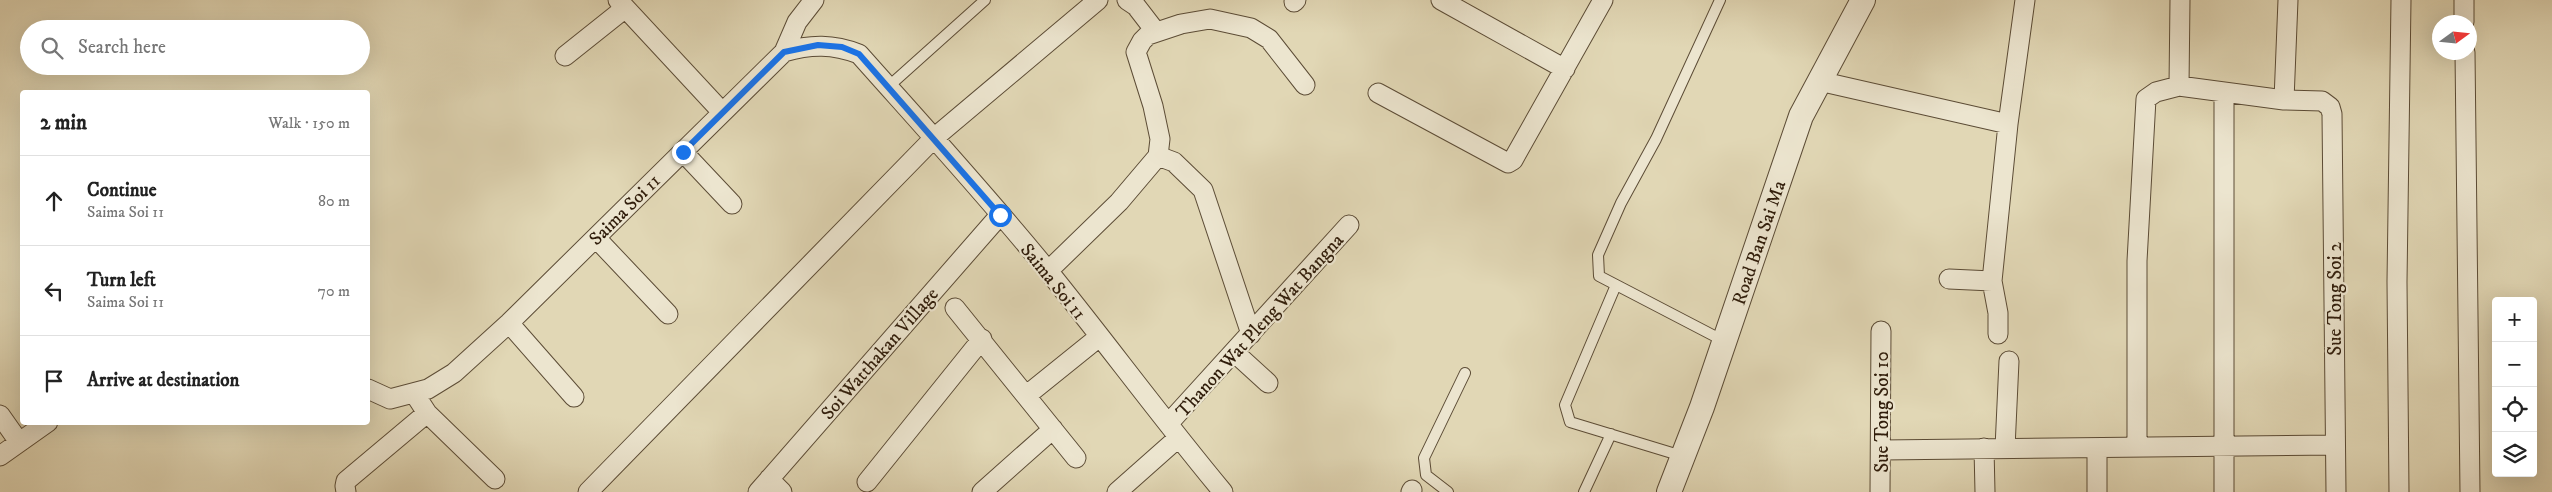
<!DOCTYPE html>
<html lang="en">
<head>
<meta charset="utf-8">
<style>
  :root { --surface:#fff; --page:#f2f2f2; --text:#222; --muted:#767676; --line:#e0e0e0 }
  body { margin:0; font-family:"IM FELL DW Pica",serif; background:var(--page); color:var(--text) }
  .controls { position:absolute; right:15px; bottom:15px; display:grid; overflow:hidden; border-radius:5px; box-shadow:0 5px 20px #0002 }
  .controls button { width:45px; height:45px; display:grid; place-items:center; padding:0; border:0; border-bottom:1px solid var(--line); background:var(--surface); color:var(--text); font:25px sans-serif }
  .compass { position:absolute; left:2432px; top:15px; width:45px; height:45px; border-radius:50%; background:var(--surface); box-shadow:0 5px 20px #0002; rotate:75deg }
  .stop { position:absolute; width:15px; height:15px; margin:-11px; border:4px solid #1a73e8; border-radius:50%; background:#fff }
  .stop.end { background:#1a73e8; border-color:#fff; box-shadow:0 1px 5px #0008 }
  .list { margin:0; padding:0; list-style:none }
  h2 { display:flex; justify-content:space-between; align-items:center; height:65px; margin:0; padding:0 20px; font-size:21px }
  h2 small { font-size:16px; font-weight:400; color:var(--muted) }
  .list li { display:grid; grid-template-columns:32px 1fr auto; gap:15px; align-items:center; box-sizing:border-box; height:90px; padding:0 20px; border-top:1px solid var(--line) }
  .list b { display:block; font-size:19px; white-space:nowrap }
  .list p { margin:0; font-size:16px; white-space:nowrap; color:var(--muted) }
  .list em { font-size:16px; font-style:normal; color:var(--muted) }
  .icon { flex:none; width:28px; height:28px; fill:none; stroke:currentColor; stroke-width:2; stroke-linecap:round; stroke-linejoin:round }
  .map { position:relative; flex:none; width:2552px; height:492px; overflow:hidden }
  .search { position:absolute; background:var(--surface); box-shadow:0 5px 20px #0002; left:20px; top:20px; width:350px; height:55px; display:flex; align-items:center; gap:12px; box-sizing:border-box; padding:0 18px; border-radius:28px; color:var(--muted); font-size:19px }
  .panel { position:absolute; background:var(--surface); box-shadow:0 5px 20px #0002; left:20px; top:90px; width:350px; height:335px; border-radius:5px }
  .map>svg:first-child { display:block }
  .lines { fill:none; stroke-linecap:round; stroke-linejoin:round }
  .service-casing { stroke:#5c4c36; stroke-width:12 }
  .minor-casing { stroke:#5c4c36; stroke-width:21 }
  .tertiary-casing { stroke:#5c4c36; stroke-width:26 }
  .service { stroke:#ece5cf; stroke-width:10 }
  .minor { stroke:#ece5cf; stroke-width:19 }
  .tertiary { stroke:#ece5cf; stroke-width:24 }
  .route { stroke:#1a73e8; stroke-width:6 }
  .labels { text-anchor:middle; stroke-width:4.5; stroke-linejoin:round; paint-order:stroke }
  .street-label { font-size:19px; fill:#301d0b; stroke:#ece5cf }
</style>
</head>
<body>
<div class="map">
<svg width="2552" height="492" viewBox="0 0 2552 492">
  <rect width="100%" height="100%" fill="#e1d7b5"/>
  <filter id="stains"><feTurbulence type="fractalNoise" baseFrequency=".004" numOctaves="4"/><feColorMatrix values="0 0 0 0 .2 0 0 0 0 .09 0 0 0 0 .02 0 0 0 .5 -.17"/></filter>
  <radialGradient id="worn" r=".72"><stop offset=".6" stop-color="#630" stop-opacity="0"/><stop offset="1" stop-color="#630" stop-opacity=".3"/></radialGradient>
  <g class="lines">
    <g class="service-casing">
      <path id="service" d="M1720,0l-64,139 -35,64 -23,52 1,21 125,65
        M888,87l97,-87
        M1616,285l-51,120 5,17 112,34
        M1448,492l-22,-17 -2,-17 41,-85
        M1584,492l27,-58"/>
    </g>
    <g class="minor-casing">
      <path id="minor" d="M618,0l104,112
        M1127,0l9,6 20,26
        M1441,0l124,69
        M2464,0v22
        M1294,2l2,-2
        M784,52l13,-30 17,-22
        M2465,52l5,440
        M565,56l59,-47
        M1819,81l189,43
        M2179,86l1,-86
        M1378,93l130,70 5,-3 90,-160
        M2284,100l4,-100
        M683,152l49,52
        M1158,156l16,6 29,28 48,144
        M596,238l72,76
        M1048,271l71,-69 39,-46 2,-17 -7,-33 -17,-54 6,-11 6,-6 33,-11 29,-5 41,9 18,11 36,46
        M1949,279l43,2 6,32v21
        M1992,281l16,-157 17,-124
        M955,308l121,150
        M509,323l65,74
        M1234,352l34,31
        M368,389l22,10 38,-10 26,-16 55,-50 275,-271c27,-8 49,-8 75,2 64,72 129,143 190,218 59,73 114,148 174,220
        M414,393l13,20 68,66
        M1027,395l72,-58
        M0,415l19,27
        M1168,424l181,-199
        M2137,446v-185l9,-162 10,-7 23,-6 105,14 38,1 8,6 2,7 4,378
        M1984,448l1,44
        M2005,448l4,-87
        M2097,448v44
        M1882,450l453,-5
        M0,456l48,-34
        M769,479l13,13
        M867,482l115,-143
        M346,492l-1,-6 1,-5 81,-68
        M588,492l346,-354 164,-138
        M758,492l242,-277
        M982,492l71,-63
        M1117,492l61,-54
        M1411,492l1,-2
        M1880,492l1,-161
        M2224,492v-399
        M2399,492l-2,-210 4,-282"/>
    </g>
    <g class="tertiary-casing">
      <g id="tertiary">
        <path id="s1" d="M1669,492l33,-85 99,-291 62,-116"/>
      </g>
    </g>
    <use href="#service" class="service"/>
    <use href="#minor" class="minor"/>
    <use href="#tertiary" class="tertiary"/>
  </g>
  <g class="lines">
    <path class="route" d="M683,152l101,-100 34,-7 24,2 17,7 141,161"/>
  </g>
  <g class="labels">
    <g class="street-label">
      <text transform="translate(624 209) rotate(-45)" y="7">Saima Soi 11</text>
      <text dy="7" stroke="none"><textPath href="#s1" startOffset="265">Road Ban Sai Ma</textPath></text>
      <text transform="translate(1054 281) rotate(51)" y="7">Saima Soi 11</text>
      <text transform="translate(2334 299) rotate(-90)" y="7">Sue Tong Soi 2</text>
      <text transform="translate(1259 325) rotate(-48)" y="7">Thanon Wat Pleng Wat Bangna</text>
      <text transform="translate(879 353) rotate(-49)" y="7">Soi Watthakan Village</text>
      <text transform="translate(1881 412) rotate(-90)" y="7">Sue Tong Soi 10</text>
    </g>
  </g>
  <rect width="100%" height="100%" filter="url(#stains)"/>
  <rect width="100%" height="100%" fill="url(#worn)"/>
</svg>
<div class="controls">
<button>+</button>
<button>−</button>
<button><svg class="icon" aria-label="locate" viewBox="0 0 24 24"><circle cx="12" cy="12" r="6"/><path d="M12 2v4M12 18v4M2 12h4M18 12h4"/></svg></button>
<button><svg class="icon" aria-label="layers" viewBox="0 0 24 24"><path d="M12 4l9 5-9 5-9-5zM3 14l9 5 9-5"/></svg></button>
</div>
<svg class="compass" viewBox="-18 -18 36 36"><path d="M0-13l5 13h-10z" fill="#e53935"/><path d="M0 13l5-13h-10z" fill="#767676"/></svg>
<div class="stop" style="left:1000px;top:215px"></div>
<div class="stop end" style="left:683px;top:152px"></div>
<div class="search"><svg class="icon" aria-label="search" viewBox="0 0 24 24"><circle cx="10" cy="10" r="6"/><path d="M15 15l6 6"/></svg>Search here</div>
<section class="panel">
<h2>2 min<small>Walk · 150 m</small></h2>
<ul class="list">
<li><svg class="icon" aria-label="ahead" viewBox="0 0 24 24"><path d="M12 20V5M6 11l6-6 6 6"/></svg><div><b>Continue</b><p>Saima Soi 11</p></div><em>80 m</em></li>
<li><svg class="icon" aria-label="left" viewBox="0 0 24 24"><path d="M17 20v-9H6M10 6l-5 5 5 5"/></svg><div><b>Turn left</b><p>Saima Soi 11</p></div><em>70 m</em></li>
<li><svg class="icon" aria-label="arrive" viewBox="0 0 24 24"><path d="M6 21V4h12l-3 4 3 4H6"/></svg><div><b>Arrive at destination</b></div></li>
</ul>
</section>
</div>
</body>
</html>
